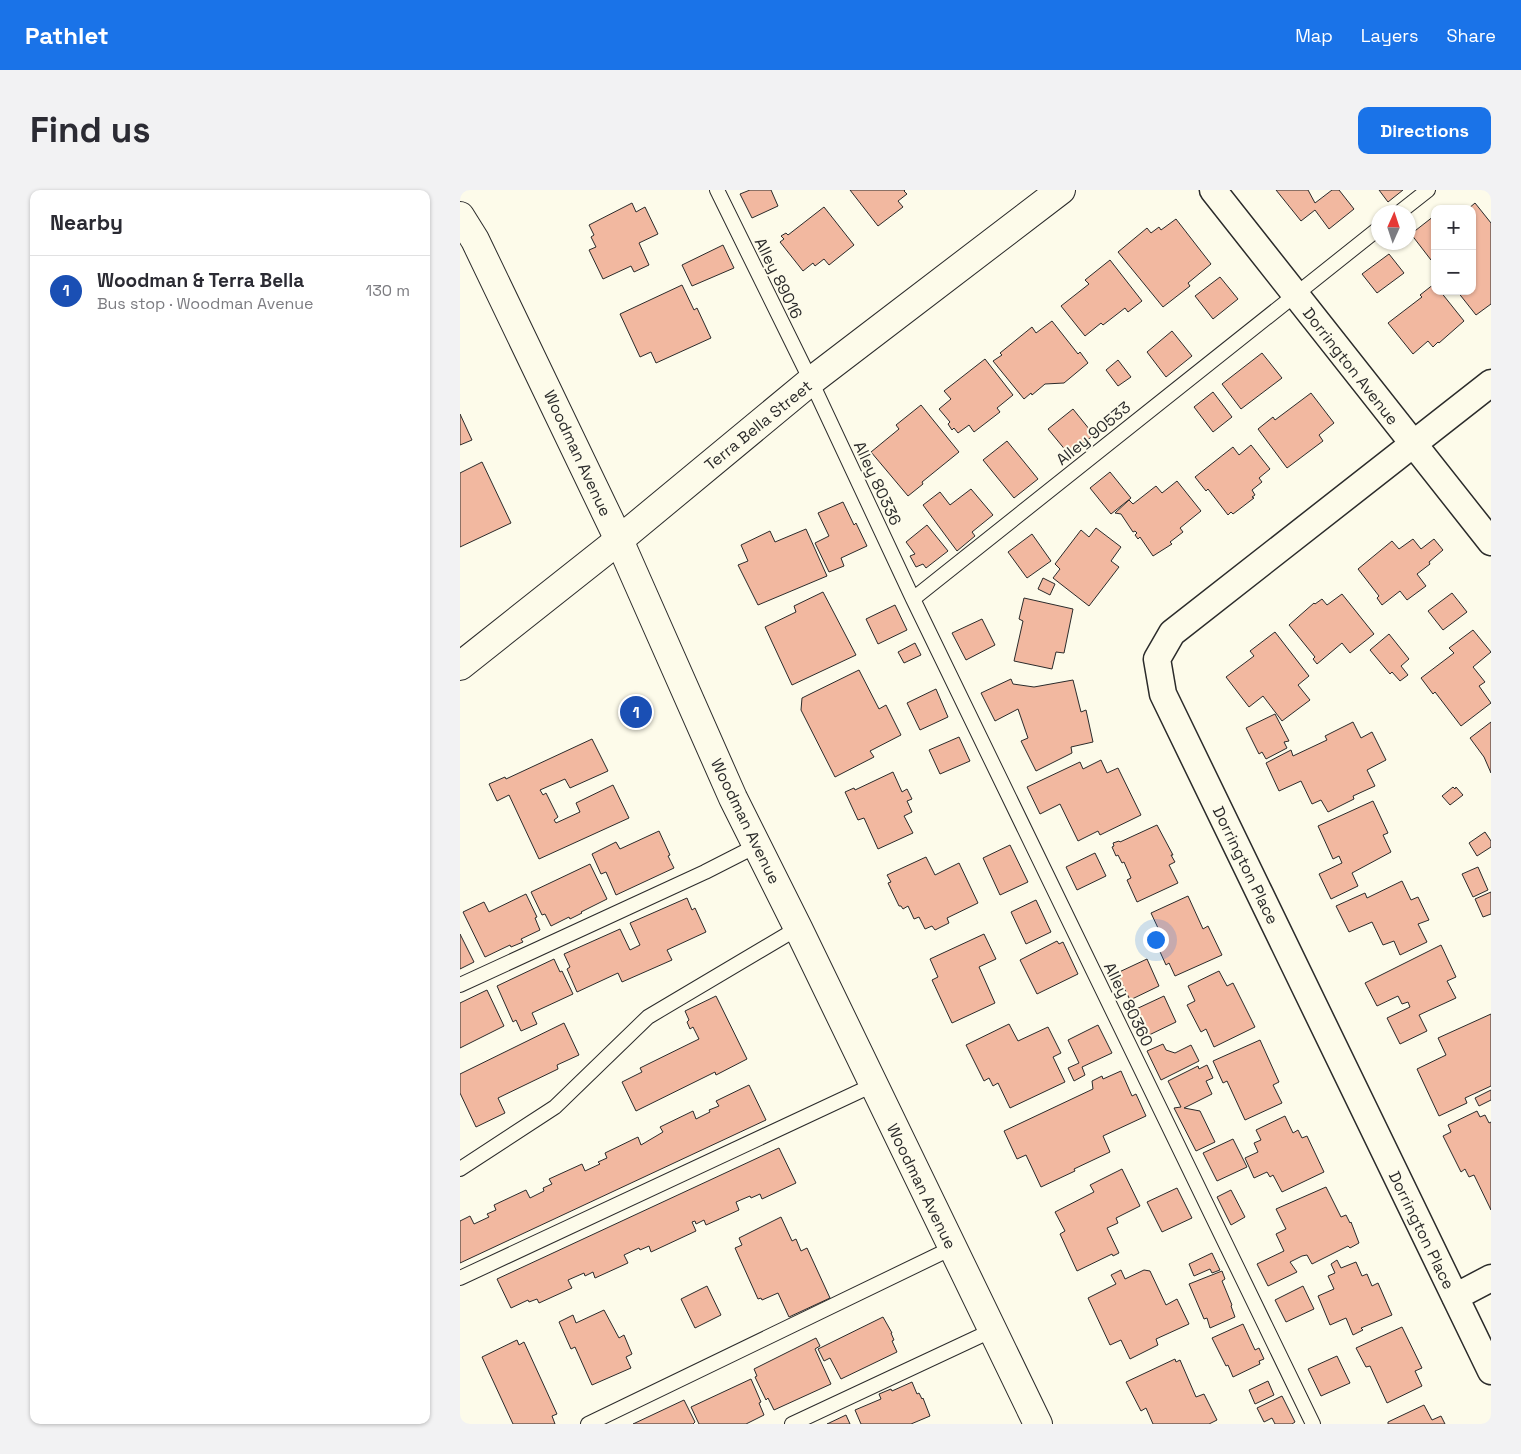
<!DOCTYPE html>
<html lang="en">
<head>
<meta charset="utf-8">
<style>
  :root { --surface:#fff; --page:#f2f2f3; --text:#2b2b33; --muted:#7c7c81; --line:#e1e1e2; --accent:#1a73e8 }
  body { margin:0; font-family:"Space Grotesk",sans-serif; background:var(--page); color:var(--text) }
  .controls { position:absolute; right:15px; top:15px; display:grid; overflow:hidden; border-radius:10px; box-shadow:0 1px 4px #0004 }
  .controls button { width:45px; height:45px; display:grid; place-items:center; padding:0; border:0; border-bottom:1px solid var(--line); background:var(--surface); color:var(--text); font:25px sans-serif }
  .compass { position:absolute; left:911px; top:15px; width:45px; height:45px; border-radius:50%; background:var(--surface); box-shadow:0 1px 4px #0004; rotate:3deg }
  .you { position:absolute; left:695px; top:749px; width:18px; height:18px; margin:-12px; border:4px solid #fff; border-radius:50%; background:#1a73e8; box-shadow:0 0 0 8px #1a73e833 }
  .badge { display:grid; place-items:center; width:32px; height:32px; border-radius:50%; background:var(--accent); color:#fff; font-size:16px; font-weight:700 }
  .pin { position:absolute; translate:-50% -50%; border:2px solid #fff; box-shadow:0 1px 5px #0006 }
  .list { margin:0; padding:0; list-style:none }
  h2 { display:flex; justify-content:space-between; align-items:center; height:65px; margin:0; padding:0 20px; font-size:21px }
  h2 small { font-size:16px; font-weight:400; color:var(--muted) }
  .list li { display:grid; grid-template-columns:32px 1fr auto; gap:15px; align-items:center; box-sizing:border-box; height:70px; padding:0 20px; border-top:1px solid var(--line) }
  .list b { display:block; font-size:19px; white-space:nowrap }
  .list p { margin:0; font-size:16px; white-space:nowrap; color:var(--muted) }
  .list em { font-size:16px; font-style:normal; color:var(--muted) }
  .map { position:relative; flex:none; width:1031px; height:1234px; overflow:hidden; border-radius:10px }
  header { display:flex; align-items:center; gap:30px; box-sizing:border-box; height:70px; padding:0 25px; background:var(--accent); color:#fff }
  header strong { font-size:24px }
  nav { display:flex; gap:28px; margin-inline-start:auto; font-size:18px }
  .intro { display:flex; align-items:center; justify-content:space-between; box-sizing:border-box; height:120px; padding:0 30px }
  h1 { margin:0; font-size:35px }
  .button { padding:12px 22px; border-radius:10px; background:var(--accent); color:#fff; font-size:18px; font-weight:700 }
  main { display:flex; gap:30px; padding:0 30px }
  aside { flex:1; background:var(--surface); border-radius:10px; box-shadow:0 1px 4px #0004 }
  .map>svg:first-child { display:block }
  .building { fill:#f2b8a0; stroke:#2b2b2b }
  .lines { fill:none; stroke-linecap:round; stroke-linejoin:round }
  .lane-casing { stroke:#2b2b2b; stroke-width:16 }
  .street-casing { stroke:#2b2b2b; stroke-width:29 }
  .secondary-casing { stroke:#2b2b2b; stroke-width:30 }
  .primary-casing { stroke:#2b2b2b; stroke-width:30 }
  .lane { stroke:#fdfbea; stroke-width:14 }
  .street { stroke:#fdfbea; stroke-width:26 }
  .secondary { stroke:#fdfbea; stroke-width:28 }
  .primary { stroke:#fdfbea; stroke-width:28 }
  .labels { text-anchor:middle; stroke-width:4; stroke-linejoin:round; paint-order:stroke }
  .street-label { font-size:16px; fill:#2b2b2b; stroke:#fdfbea }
</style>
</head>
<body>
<header>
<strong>Pathlet</strong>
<nav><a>Map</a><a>Layers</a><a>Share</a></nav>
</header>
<div class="intro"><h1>Find us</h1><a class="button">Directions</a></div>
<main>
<aside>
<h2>Nearby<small></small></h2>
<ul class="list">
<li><span class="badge" style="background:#1a4fb4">1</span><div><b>Woodman &amp; Terra Bella</b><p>Bus stop · Woodman Avenue</p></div><em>130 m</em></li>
</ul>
</aside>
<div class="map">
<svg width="1031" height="1234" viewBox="0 0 1031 1234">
  <rect width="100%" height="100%" fill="#fdfbea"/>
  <path class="building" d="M290,0h21l7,16 -26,12 -12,-24z
    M390,0h55l-1,1 3,3 -9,7 5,6 -25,19z
    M816,0h32l7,13 17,-13h7l15,19 -25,20 -14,-19 -14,11z
    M919,0h24l-15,12z
    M172,13l4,9 9,-5 13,27 -19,9 10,22 -15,7 -3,-6 -28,13 -14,-29 7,-3 -5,-10 3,-2 -5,-10z
    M1015,13l16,20v81l-15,11 -19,-24h15v-82h-4z
    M364,17l30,38 -25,20 -5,-6 -9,7 -2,-3 -10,8 -23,-29 4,-3 -3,-3 5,-3 2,2z
    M974,26l1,41 -4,3 -20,-26z
    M716,29l35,45 -23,19 2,3 -27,21 -45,-55 29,-24 4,5 8,-6 2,3z
    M263,55l11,23 -42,18 -10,-21z
    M929,64l15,19 -27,20 -15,-19z
    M650,70l32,41 -14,11 -3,-4 -22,17 -2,-2 -16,13 -24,-30 28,-22 -4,-4z
    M760,87l18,22 -25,20 -18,-23z
    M974,94l1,7h5l24,30 -25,22 -1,-1 -5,5 -5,-6 -15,13 -25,-31 34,-26 -2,-2z
    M222,95l12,25 3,-2 14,30 -55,25 -5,-11 -11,5 -20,-43z
    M592,131l26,33 2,-2 8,11 -24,20 -19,1 -13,11 -1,-2 -7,6 -31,-38 9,-6 -2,-2 32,-26 4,6z
    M712,141l20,25 -26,21 -19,-25z
    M802,163l20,25 -41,31 -19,-25z
    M525,169l28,36 -16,13 3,4 -26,20 -5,-7 -11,8 -4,-5 -2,2 -4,-6 2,-2 -11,-13 12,-10 -7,-8z
    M658,170l13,17 -13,9 -12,-16z
    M753,202l19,25 -19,15 -19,-25z
    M851,203l23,30 -15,12 4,6 -36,27 -29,-39 15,-12 2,3z
    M461,215l38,47 -37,30 1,2 -15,12 -37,-44 28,-23 -3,-4z
    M613,219l21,26 -20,15 -2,-2 -5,4 -19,-23z
    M0,224l12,26 -12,5z
    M547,251l31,38 -24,19 -31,-38z
    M791,255l19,24 -11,9 3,4 -10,8 3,5 -3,2 2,1 -21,16 -2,-2 -3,3 -20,-26 -2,2 -11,-14 38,-30 6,8z
    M22,272l29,61 -51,24v-74z
    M650,282l21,26 -20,16 -21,-26z
    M717,291l24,30 -21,17 3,4 -13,10 2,2 -19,12 -13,-19 -2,2 -3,-4 2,-2 -2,-2 -2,1 -12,-18 -6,-1 14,-13 4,4 23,-18 6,7z
    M511,299l22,26 -21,17 3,4 -18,15 -34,-46 17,-13 10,13z
    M383,312l11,23 2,-2 11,23 -26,12 3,8 -15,6 -14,-29 14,-7 -11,-23z
    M467,335l21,26 -22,17 -3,-4 -7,3 -6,-11 5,-2 -9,-12z
    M636,338l25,19 -10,14 8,6 -30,39 -36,-28 7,-9 -5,-5 26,-34 8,7z
    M346,339l21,47 -69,29 -20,-40 10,-4 -7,-16 29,-14 5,11z
    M572,344l19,27 -24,17 -19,-26z
    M953,349l8,10 13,-10 9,11 -14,12 1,2 -13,10 9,12 -19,14 -7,-9 -18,14 -5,-7 2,-2 -21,-27 34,-28 7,8z
    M583,388l12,6 -5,11 -12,-6z
    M363,402l33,63 -64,30 -27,-58 31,-15 -2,-6z
    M992,403l15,19 -24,18 -15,-19z
    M882,404l32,40 -24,19 -8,-10 -25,21 -4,-5 2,-2 -26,-32 25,-22 1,1 7,-5 5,6z
    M564,408l49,11 -9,44 -8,-1 -4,17 -38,-8 9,-40 -4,-2z
    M435,415l12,25 -29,14 -12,-25z
    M522,429l13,26 -29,15 -14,-27z
    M1013,440l18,22 -18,15 12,15 -6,4 12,17 -30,23 -26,-34 -2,2 -12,-16 33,-25 -5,-5z
    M815,442l34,44 -11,9 12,15 -28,21 -19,-25 -14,11 -23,-30 28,-21 -4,-5z
    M929,444l20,25 -8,7 7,9 -8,6 -8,-9 -2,2 -20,-24z
    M455,453l6,12 -17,8 -6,-11z
    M399,480l20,39 7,-4 15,30 -31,16 4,6 -39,20 -34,-67 1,-12z
    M551,489l2,5 21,3 39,-7 8,32 5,-2 7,32 -22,5 1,6 -36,18 -15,-30 7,-3 -10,-29 -23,12 -14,-28z
    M476,499l12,28 -28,13 -13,-27z
    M815,524l14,27 -5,1 3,6 -21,11 -4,-7 -3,2 -13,-26z
    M893,532l8,16 11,-6 14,28 -19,10 8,16 -22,10 1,3 -26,13 -7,-12 -9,4 -11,-23 -22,10 -13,-28 25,-13 2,6 34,-16 -2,-4z
    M1031,532v51l-7,-16 -14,-19z
    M499,547l11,24 -30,13 -11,-24z
    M132,549l16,32 -38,17 -5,-9 -25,11 3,5 3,-2 12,24 -4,3 2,3 24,-11 -4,-9 37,-18 16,33 -90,41 -30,-64 -12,6 -8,-17 16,-7 1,2z
    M641,570l6,13 11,-5 23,47 -41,20 -2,-4 -20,10 -18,-37 -20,10 -13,-27 53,-25 3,7z
    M433,582l9,20 5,-3 5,10 -5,2 5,11 -8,4 9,17 -35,16 -14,-31 -6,2 -13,-28 9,-4 1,2z
    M993,597l2,2 1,-2 7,8 -13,10 -8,-9z
    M913,611l15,32 -5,2 8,17 -39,21 6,13 -27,13 -12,-25 23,-11 -3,-7 -6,3 -15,-33z
    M697,635l16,30h-2l4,7 -6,3 9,18 -41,19 -10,-22 4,-2 -7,-16 -2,1 -4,-8 -2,1 -4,-9 2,-1 -1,-3 6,-2 1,1z
    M199,641l11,24 -2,1 6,12 -58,27 -10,-23 -5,2 -9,-20 24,-12 4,7z
    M1025,642l6,9v6l-14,9 -8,-13z
    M550,655l18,37 -28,13 -17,-37z
    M635,663l11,23 -29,14 -11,-23z
    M466,667l9,18 24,-12 19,40 -31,15 2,5 -14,7 -3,-4 -7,3 -6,-12 -5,2 -6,-13 -5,3 -2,-3h-2l-11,-23 3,-1 -4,-7z
    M130,674l17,35 -26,13 1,1 -12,6 -1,-2 -18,9 -6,-12 -3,1 -11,-23z
    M1018,677l10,23 -15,7 -11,-23z
    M942,691l9,19 7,-3 11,23 -11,4 9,18 -27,13 -6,-14 -11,4 -11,-23 -23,10 -13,-26 29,-13 2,5z
    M1031,702v22l-8,3 -8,-18z
    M66,704l11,23 -2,1 5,12 -19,9 2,3 -12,5 -1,-2 -25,12 -22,-45 21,-10 5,10z
    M728,706l15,33 5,-3 14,29 -47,21 -6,-13 -3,2 -15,-33 7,-4 -7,-15z
    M227,708l5,12 3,-2 11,24 -39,18 5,10 -50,22 -4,-9 -41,19 -10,-23 3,-2 -6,-13 56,-25 10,21 10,-5 -10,-22z
    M576,710l15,32 -25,12 -15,-32z
    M0,744l14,28 -14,7z
    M524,744l12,25 -17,8 16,36 -43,20 -20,-43 6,-3 -8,-18z
    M597,751l2,3 4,-2 15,32 -41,20 -17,-34z
    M981,755l15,32 -9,4 9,17 -37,17 8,16 -27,13 -13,-26 23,-11 -2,-5 -6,2 -4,-8 -21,10 -12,-23z
    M94,769l6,13 2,-1 11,23 -41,19 5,11 -16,7 -5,-11 -3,2 -16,-36z
    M687,769l12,27 -29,14 -13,-27z
    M759,781l8,15 6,-3 22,44 -41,20 -8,-18 -5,3 -14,-27 8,-4 -7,-15z
    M27,800l17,36 -44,22v-45z
    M256,806l31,63 -31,16 -1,-3 -79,39 -14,-29 20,-10 -2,-4 59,-29 -6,-12 -3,2 -3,-7 2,-2 -4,-9z
    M704,806l12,26 -29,14 -13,-26z
    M1031,824v72l-26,12 2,5 -28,13 -22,-47 29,-14 -8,-17z
    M104,833l15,32 -22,10 1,4 -60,29 7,15 -29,14 -16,-34v-19z
    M549,834l9,17 30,-14 13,26 -8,4 12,25 -55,26 -12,-25 -5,3 -4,-8 -5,3 -18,-36z
    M638,835l14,28 -30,14 3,8 -11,6 -6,-13 11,-5 -11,-23z
    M800,850l19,42 -6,3 9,18 -37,17 -18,-39 -4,2 -10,-22z
    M703,854l3,6 9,3 16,-8 8,16 -38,19 -14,-29z
    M747,875l6,13 -7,3 6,13 -28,14 16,3 15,31 -19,9 -22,-43 7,-1 -13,-26 30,-15 1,3z
    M661,881l11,25 4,-2 10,22 -43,20 7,16 -36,17 1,2 -34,16 -15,-32 -9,4 -13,-28 89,-42 -1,-8 10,-5 1,3z
    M289,895l17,35 -306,143v-42l10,-5 4,8 15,-7 -2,-3 9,-4 -2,-5 32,-15 4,8 14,-7 -1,-3 9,-4 -3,-5 33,-15 3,7 15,-7 -2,-2 9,-4 -2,-5 33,-16 3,8 22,-13 -3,-5 33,-16 3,8 14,-7 -1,-2 10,-4 -3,-5z
    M1031,900v10l-12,6 -4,-8z
    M1017,921l3,6 5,-2 4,8 2,-1v88l-17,-35 -5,2 -4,-8 -4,3 -18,-36 8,-4 -3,-7z
    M825,926l8,17 5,-3 4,8 5,-2 17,36 -42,20 -9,-17 -3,2 -3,-5 -13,6 -9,-20 13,-6 -4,-9 7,-3 -5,-10z
    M773,949l14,28 -30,14 -14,-28z
    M319,958l17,35 -34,16 -2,-5 -9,4 -1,-2 -14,6 3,8 -33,15 -2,-5 -8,4 -1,-3 -3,1 4,9 -45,21 -2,-6 -9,4 -1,-2 -15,7 4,8 -33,15 -2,-6 -8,4 -1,-3 -16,7 4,8 -33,15 -2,-4 -8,3 -1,-2 -17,8 -14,-29z
    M662,979l18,37 -24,12 2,5 -11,5 12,25 -6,3 -1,-2 -35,17 -17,-37 5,-3 -10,-19 39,-20 -4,-7z
    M866,997l15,30 5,-2 4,8 1,-1 8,21 -9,5 -2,-2 -36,18 -5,-9 -5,1 -12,6 7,10 -29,14 -11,-22 27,-13 -8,-17 10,-5 -10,-20z
    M717,998l15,30 -30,14 -15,-30z
    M771,1000l14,27 -14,8 -14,-28z
    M321,1027l11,24 4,-2 5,12 6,-3 23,50 -41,19 -11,-24 -16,7 -1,-2 -3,1 -23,-51 7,-3 -3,-7z
    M752,1063l8,17 -8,3 -2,-4 -16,7 -5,-12z
    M877,1070l4,8 15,-6 6,14 5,-2 5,12 6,-3 14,32 -31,13 2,2 -10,5 -7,-17 -16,7 -12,-29 16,-7 -6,-13 7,-3 -4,-9z
    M661,1080l4,9 19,-9 6,1 16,34 11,-6 12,25 -33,15 2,6 -28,14 -9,-19 -11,5 -22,-47 28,-14 -5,-9z
    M762,1081l3,8 -3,2 10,24 -1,1 4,11 -25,11 -3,-10 -3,1 -15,-35z
    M247,1096l14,29 -26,13 -14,-29z
    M843,1096l11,23 -28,13 -11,-22z
    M144,1120l15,28 5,-3 8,19 -6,3 5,11 -39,17 -17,-38 -4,2 -12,-27 14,-7 3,8z
    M423,1127l9,16h-1l3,7 -2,1 5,11 -56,27 -11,-21 -6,3 -6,-12z
    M783,1134l12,26 4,-2 5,11 -5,2 1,3 -27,13 -5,-12 -2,1 -14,-28z
    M942,1137l20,41 -7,3 7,15 -35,17 -17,-37 -4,1 -10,-19z
    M356,1148l4,8 -5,3 16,35 -57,26 -6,-12 -2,2 -11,-23 2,-1 -3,-7z
    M57,1150l2,5 5,-3 33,72 -5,2 3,8h-42l-31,-67z
    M877,1166l13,27 -29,13 -13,-27z
    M715,1169l1,3 4,-2 16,37 8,-3 13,26 -8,4h-56l-7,-16 -5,3 -15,-29z
    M291,1189l10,23 -2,1 5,12 -18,9h-47l-8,-17z
    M808,1191l6,14 -19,9 -6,-14z
    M452,1192l5,12 2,-1 3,6 1,-1 7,18 -19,8h-50l-6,-14 26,-11 -2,-5 12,-5 1,2z
    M822,1206l13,26 -3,2h-17l-3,-6 -8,4 -7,-14z
    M224,1210l11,22 -2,2h-60z
    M964,1215l8,15 9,-4 4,8h-57v-2z
    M386,1225l4,9h-23z"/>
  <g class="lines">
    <g class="lane-casing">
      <path id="lane" d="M257,0l94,191 102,218 400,825
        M940,22l28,-22
        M453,409l465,-370
        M0,795l245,-113 53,-27
        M0,979l95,-62 93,-90 150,-89
        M0,1088l413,-193
        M128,1234l364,-176
        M332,1234l201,-94"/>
    </g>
    <g class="street-casing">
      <path id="street" d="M753,0l278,352
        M1031,193l-319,250 -15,26 6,35 328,677
        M995,1107l36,-19"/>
    </g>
    <g class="secondary-casing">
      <path id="secondary" d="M0,476l159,-126 192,-159 250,-191"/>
    </g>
    <g class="primary-casing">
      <path id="primary" d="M0,26l15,24 144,300 114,258 65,130 240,496"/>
    </g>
    <use href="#lane" class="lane"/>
    <use href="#street" class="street"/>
    <use href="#secondary" class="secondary"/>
    <use href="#primary" class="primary"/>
  </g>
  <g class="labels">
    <g class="street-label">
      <text transform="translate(319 88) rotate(64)" y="6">Alley 89016</text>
      <text transform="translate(891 176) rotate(52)" y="6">Dorrington Avenue</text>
      <text transform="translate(298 235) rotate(-39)" y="6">Terra Bella Street</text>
      <text transform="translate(633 243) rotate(-39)" y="6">Alley 90533</text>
      <text transform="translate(118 263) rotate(65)" y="6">Woodman Avenue</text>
      <text transform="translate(418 293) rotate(65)" y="6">Alley 80336</text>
      <text transform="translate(286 631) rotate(64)" y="6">Woodman Avenue</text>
      <text transform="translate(786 675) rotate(64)" y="6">Dorrington Place</text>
      <text transform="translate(669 814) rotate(64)" y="6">Alley 80360</text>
      <text transform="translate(462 996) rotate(64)" y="6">Woodman Avenue</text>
      <text transform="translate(962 1040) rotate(64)" y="6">Dorrington Place</text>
    </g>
  </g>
</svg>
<div class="controls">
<button>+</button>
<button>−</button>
</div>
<svg class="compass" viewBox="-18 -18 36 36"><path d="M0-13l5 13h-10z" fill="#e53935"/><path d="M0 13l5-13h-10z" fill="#7c7c81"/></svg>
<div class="you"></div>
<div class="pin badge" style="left:176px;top:522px;background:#1a4fb4">1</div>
</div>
</main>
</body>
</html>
